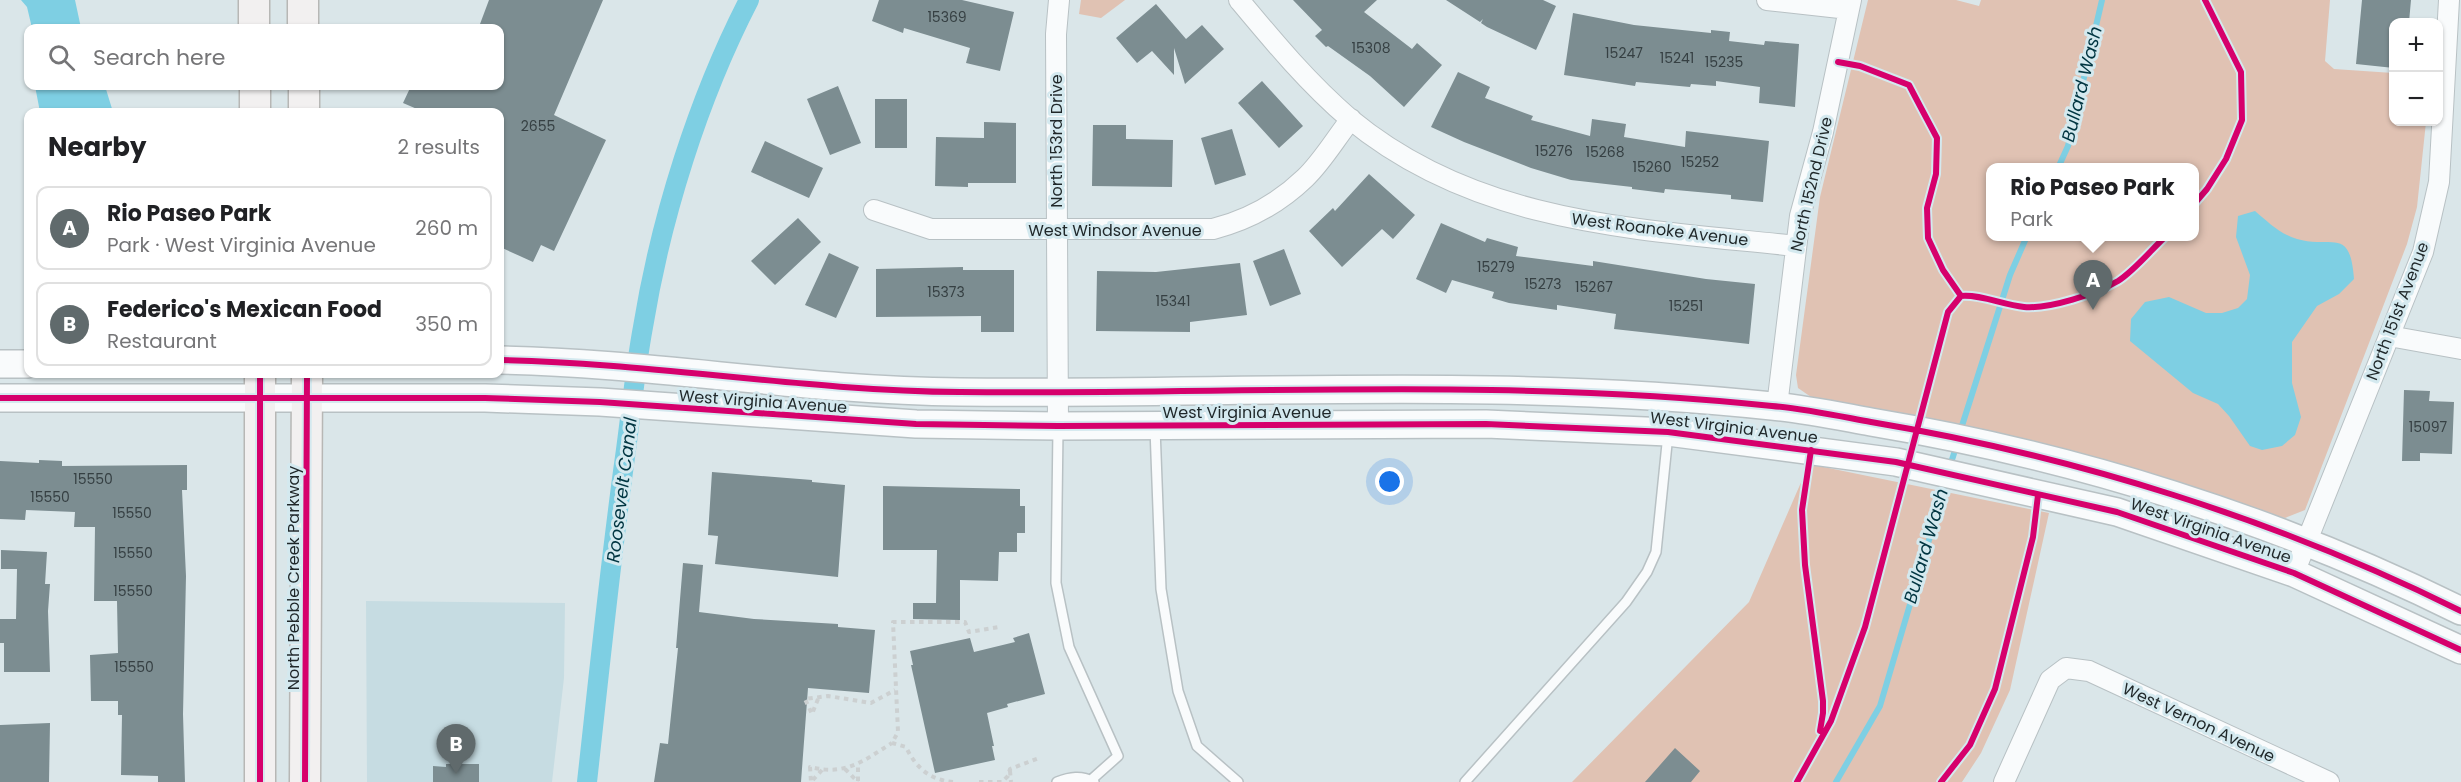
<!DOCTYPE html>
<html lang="en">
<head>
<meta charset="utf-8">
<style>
  :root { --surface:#fff; --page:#f2f2f2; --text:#202124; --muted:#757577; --line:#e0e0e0; --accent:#606a6c }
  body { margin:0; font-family:Poppins,sans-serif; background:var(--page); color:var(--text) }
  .controls { position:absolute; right:18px; top:18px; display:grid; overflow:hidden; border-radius:12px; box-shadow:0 2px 4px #0004 }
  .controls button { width:54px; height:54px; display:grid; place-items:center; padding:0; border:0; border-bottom:2px solid var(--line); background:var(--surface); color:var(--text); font:30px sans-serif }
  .you { position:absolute; left:1390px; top:482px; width:21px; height:21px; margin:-15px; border:4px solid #fff; border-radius:50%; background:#1a73e8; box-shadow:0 0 0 9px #1a73e833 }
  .badge { display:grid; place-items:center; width:39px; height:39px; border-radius:50%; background:var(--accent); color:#fff; font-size:20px; font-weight:700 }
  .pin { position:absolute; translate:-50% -50px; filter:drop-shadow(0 2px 3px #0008) }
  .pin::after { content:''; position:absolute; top:32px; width:21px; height:18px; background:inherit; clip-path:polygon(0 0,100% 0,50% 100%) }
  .popup { position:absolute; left:1986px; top:163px; width:213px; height:78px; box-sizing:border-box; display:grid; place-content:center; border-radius:12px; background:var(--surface); filter:drop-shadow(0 2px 4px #0005); font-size:20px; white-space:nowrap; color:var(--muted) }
  .popup b { font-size:22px; color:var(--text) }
  .popup::after { content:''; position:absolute; left:50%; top:100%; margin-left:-12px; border:12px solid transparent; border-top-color:var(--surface) }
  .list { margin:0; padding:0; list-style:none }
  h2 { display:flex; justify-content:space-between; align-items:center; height:78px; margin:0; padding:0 24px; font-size:26px }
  h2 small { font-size:20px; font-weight:400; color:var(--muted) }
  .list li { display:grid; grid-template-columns:39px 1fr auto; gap:18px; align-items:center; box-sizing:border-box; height:84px; margin:0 12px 12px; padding:0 12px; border:2px solid var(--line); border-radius:12px }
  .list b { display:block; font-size:22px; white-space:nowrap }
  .list p { margin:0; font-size:20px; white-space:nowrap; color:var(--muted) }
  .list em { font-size:20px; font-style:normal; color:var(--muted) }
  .icon { flex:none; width:33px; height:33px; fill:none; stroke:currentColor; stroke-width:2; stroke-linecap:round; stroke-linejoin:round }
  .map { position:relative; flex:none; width:2461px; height:782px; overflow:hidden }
  .search { position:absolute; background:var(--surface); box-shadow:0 2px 4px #0004; left:24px; top:24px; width:480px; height:66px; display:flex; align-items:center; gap:15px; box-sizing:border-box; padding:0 21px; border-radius:12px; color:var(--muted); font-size:22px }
  .panel { position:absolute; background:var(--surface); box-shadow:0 2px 4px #0004; left:24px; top:108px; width:480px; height:270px; border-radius:12px }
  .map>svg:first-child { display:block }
  .built { fill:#c6dce2 }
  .green { fill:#e0c2b3; fill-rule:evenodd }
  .water { fill:#7ecfe3 }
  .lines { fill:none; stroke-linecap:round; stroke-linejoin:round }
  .stream { stroke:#7ecfe3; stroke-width:6 }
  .canal { stroke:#7ecfe3; stroke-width:20 }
  .building { fill:#7c8d91 }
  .service-casing { stroke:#b8c1c4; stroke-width:12 }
  .minor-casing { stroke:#b8c1c4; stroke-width:22 }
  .secondary-casing { stroke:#b8c1c4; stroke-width:30 }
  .primary-casing { stroke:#b7b7b5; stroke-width:33 }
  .path { stroke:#ccd0d1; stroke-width:4; stroke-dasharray:4.5 4.5; stroke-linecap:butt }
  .service { stroke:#f9fbfc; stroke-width:9 }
  .minor { stroke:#f9fbfc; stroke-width:20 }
  .secondary { stroke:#f9fbfc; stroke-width:27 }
  .primary { stroke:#f2f0f0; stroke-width:30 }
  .cycleway-casing { stroke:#d4e9ef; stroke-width:10 }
  .cycleway { stroke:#d6006c; stroke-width:6 }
  .labels { text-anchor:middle; stroke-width:6; stroke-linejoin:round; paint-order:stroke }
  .number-label { font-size:14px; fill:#364043 }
  .street-label { font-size:16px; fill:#1f2729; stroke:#d4e9ef }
  .water-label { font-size:18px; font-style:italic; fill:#003541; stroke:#d4e9ef }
</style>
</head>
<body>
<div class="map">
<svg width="2461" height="782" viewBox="0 0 2461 782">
  <rect width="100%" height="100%" fill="#dae6e9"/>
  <path class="built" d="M366,601l199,2 -1,75 -12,104h-185z"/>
  <path class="green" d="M1081,0h44l-24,18 -22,-4z
    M1868,0h88l23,6 2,-6h349l-5,61 9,8 59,4 1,49h32l-9,85 -10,37 -102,266 -20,8 -14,-3 -61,-22 -110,-33 -286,-61 -16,-11 -2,-13 24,-178zM1991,168h204v68h-204z
    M1809,464l240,49 -39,177 -29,63 -19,29h-390l177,-180z"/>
  <path class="water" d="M21,0h54l6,28h-49l-5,-21z
    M35,86h70l8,26h-73z
    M2255,211c13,11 25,23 42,28 36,10 53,-13 57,40l-15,15 -22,12 -25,36v41l9,34 -6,18 -13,11 -20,4 -12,-4 -21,-30 -11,-12 -25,-11 -63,-52 1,-22 14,-17 24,-5 37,16h16l16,-5 9,-9 3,-24 -14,-38 2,-21z"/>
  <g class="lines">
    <path class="stream" d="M2058,168l10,-22 34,-146
      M1960,432l50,-157 17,-39
      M1950,466l7,-22
      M1836,782l44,-76 67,-227"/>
    <path class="canal" d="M587,782c12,-108 23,-217 38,-325 6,-43 10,-87 18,-130 18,-110 55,-228 106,-327"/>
  </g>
  <path class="building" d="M489,0h114l-49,115 52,25 -52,111 -13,-6 -8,17 -33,-15v-135h-76l-21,-9 8,-17h89v-58h-8l-12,-4z
    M879,0h83l52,12 -14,59 -34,-8 4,-15 -66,-20 -1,5 -31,-12z
    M1293,0h84l-13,12 48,37 5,-6 25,22 -38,42 -34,-31 -42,-30 -2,1 -11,-11 7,-6z
    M1446,0h97l13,6 -20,44 -49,-23 -6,-4 2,-4 -3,3z
    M2362,0h49l-2,22h-15v46l-38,-4z
    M1156,4l30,35 16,-14 22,24 -39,35 -11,-36v27l-22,-24 -15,12 -21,-25z
    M1573,13l61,12 77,8v-3l19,2 -1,9 35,4 1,-4 34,3 -4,63 -36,-4 1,-16 -44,-6v5l-25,-2 -1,3 -54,-5 -1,4 -71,-11z
    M1458,72l32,15 -5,11 48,18 -2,4 59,16 2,-17 34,5 -2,13 61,10 1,-16 83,10 -6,61 -32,-3v-4l-66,-6 -1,4 -32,-4v-2l-61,-7 -40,-12 -67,-26 -33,-15z
    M1262,81l41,45 -24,22 -41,-45z
    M838,86l23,57 -31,12 -23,-56z
    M875,99h32v49h-32z
    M984,122l32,1v60h-48v4l-33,-1 1,-49 48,1z
    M1093,125h33v14l47,1 -1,47 -80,-1z
    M1232,129l14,46 -31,10 -14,-47z
    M765,141l58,27 -14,30 -58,-26z
    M1369,174l46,41 -22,24 -11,-10 -40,38 -33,-36 24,-23 2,3z
    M798,218l23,24 -46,43 -24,-24z
    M1441,223l44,19 2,-4 31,9 -2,9 77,10v-5l113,18 49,5 -6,60 -135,-15 2,-15 -59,-9v5l-48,-7 -17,-5 2,-6 -42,-12 -6,13 -30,-14z
    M1284,249l17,45 -31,12 -17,-45z
    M829,253l30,14 -23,51 -31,-13z
    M1240,263l7,52 -57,7v10l-94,-1 1,-60 59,1z
    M963,267v3h51v62h-33v-16l-105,1v-48z
    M2404,390l26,1 -1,10 25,1 -2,52 -32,-1v8h-18z
    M39,460l23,1v5l125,-1v25h-5l4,86 -3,138 2,68h-27v-6l-37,-1 1,-60h-4v-14h-27l-1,-46 28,-2 -1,-52h-23l1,-74h-21l1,-15 -49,-2 -1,10 -25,-1v-58l39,2z
    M712,472l100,8v2l33,3 -7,92 -123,-13 3,-28 -10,-1z
    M883,486l137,3v17h5v27h-8v19h-18l-1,29 -38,-1v40l-47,-1v-16h23l1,-53h-54z
    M1,550l46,2 -2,32h5l-2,27 2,61h-46v-29h-4v-24h16l1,-50h-16z
    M683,563l20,2 -4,47 55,7 84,5v3l37,3 -6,63 -61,-5 -7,94h-147l6,-39 8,1 10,-96h-2z
    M1029,633l16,61 -38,10 1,3 -21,6 7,33h-2l3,14 -60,13 -24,-108h2l-3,-14 60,-13 4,14 41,-10 -2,-4z
    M50,723l-1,59h-49v-57z
    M1675,748l25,23 -9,11h-46z
    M446,764h33v18h-46v-16l13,1z"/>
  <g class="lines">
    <g class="service-casing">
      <path id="service" d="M1155,428l6,161 17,102 19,55 41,36
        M1058,429l-2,154 13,64 49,109 -27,24
        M1057,782c13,-5 24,-7 37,0
        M1465,782l161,-180 21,-30 9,-20 12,-118"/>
    </g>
    <g class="minor-casing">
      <path id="minor" d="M1239,0c35,42 69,83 111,119 128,106 289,110 446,127
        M1767,0l82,9
        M874,210l57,19h282c35,-9 65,-25 92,-51 17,-16 31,-40 46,-59
        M2389,336l72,13
        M1777,406l23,-190 23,-84 28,-132
        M1058,426l-2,-392 3,-34
        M2294,573l129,-321 16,-70 10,-182
        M2004,782l46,-102 16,-12 23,3 240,111"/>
    </g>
    <g class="secondary-casing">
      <path id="secondary" d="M500,360c153,3 306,31 460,32 270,3 542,-15 812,14 33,3 66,10 99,16 203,34 405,97 590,189
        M0,364h28
        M0,398h485l115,4 316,22 142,2 428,-2 182,8 228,30 221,50 177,61 167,77"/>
    </g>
    <g class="primary-casing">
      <path id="primary" d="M254,0v28
        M303,0v28
        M255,86v26
        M304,86v26
        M260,782v-408
        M305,782l2,-408"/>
    </g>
    <path class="path" d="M818,699l-6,15 -7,-15 23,-3 43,7 24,-13
      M845,769l13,13
      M822,770l-11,12 -1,-15c36,9 53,-6 82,-24
      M1010,771l1,11
      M858,781v-16
      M953,782c-23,-2 -37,-14 -47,-35l-14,-4 6,-11 -5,-110h72l4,10 30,-5
      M979,782h23l6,-6 2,-7 29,-11"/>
    <use href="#service" class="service"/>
    <use href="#minor" class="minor"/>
    <use href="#secondary" class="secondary"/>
    <use href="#primary" class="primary"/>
    <g class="cycleway-casing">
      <path id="cycleway" d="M1838,62l22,4 49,19 11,21 17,32 -1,36 -9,34 1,30 15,32 18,26
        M2195,203l12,-14 19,-30 16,-39 -1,-48 -36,-72
        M500,360c153,3 306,31 460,32 270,3 542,-15 812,14 33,3 66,10 99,16 203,34 405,97 590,189
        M0,398h485l115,4 316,22 142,2 428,-2 182,8 228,30 221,50 177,61 167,77
        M1811,450l-9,60 3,55 18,136v12l-3,18
        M260,782v-408
        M305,782l2,-408
        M1797,782l34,-61 34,-94 83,-315 13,-16c19,-2 42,9 63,11 26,2 72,-13 94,-26 16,-10 33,-31 48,-45
        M1941,782l29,-37 25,-56 38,-152 5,-42"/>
    </g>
    <use href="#cycleway" class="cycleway"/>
  </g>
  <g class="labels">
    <g class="number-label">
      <text x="947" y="22">15369</text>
      <text x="1371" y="53">15308</text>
      <text x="1624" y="58">15247</text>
      <text x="1677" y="63">15241</text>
      <text x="1724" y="67">15235</text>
      <text x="538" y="131">2655</text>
      <text x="1554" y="156">15276</text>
      <text x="1605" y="157">15268</text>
      <text x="1700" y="167">15252</text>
      <text x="1652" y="172">15260</text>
      <text x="1496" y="272">15279</text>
      <text x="1543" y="289">15273</text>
      <text x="1594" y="292">15267</text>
      <text x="946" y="297">15373</text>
      <text x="1173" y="306">15341</text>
      <text x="1686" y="311">15251</text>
      <text x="2428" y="432">15097</text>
      <text x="93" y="484">15550</text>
      <text x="50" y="502">15550</text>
      <text x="132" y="518">15550</text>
      <text x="133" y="558">15550</text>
      <text x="133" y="596">15550</text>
      <text x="134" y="672">15550</text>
    </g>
    <g class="street-label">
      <text transform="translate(1056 141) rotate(-90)" y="6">North 153rd Drive</text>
      <text transform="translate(1811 184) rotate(-77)" y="6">North 152nd Drive</text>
      <text transform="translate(1660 229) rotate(7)" y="6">West Roanoke Avenue</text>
      <text x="1115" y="236">West Windsor Avenue</text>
      <text transform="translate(2397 311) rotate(-69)" y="6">North 151st Avenue</text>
      <text transform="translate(763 401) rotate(4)" y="6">West Virginia Avenue</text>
      <text x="1247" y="418">West Virginia Avenue</text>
      <text transform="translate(1734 427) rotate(7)" y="6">West Virginia Avenue</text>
      <text transform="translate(2211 530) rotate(19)" y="6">West Virginia Avenue</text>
      <text transform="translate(293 578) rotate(-90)" y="6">North Pebble Creek Parkway</text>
      <text transform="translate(2199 722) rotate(25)" y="6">West Vernon Avenue</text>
    </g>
    <g class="water-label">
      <text transform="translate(2082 84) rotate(-76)" y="6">Bullard Wash</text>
      <text transform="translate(622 490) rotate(-83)" y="6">Roosevelt Canal</text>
      <text transform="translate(1926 546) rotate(-74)" y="6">Bullard Wash</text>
    </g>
  </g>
</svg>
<div class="controls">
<button>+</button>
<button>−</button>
</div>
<div class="you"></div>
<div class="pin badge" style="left:2093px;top:310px">A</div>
<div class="popup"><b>Rio Paseo Park</b>Park</div>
<div class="pin badge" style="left:456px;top:774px">B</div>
<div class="search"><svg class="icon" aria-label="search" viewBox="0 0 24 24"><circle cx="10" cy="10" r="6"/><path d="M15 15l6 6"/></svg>Search here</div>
<section class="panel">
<h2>Nearby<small>2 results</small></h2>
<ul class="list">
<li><span class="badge">A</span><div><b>Rio Paseo Park</b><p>Park · West Virginia Avenue</p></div><em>260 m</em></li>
<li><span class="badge">B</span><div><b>Federico's Mexican Food</b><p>Restaurant</p></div><em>350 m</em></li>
</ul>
</section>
</div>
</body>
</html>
